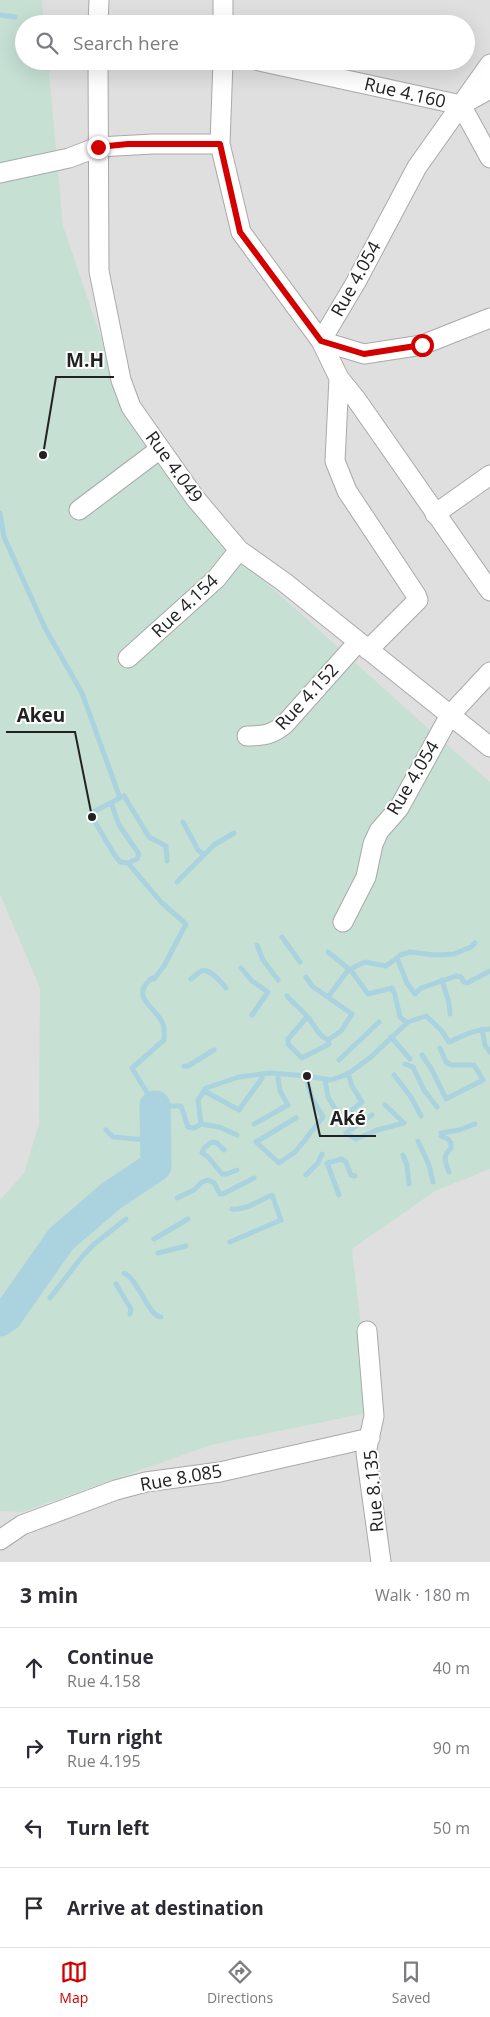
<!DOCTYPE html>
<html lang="en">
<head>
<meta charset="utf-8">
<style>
  :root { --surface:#fff; --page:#f7f7f7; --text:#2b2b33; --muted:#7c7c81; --line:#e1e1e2; --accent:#d40000 }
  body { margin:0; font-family:"Open Sans",sans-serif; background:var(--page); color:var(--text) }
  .stop { position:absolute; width:15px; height:15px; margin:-11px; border:4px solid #d40000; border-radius:50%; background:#fff }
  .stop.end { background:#d40000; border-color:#fff; box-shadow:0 1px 5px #0008 }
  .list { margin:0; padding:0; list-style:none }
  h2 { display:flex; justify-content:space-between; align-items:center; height:65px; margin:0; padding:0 20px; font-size:21px }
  h2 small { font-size:16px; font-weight:400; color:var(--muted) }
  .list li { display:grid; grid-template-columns:32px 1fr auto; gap:15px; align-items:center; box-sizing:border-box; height:80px; padding:0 20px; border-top:1px solid var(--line) }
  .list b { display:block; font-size:19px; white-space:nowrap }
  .list p { margin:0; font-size:16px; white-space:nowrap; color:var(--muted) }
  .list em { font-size:16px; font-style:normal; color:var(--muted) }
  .icon { flex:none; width:28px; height:28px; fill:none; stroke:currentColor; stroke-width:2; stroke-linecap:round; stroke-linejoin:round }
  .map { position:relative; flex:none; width:490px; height:1562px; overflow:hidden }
  .search { position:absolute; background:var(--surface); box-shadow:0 5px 20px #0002; left:15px; right:15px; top:15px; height:55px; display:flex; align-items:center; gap:12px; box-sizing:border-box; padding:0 18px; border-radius:28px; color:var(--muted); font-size:19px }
  .sheet { height:385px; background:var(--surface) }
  nav { display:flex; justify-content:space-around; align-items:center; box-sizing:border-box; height:70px; border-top:1px solid var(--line); background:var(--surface); font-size:14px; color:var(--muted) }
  nav a { display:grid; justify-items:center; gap:2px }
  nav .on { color:var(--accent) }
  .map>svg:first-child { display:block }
  .residential { fill:#e0dfdf; fill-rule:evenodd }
  .wetland { fill:#c6e0d4 }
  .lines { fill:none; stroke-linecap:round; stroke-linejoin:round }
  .stream { stroke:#aad3df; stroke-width:5 }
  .river { stroke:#aad3df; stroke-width:31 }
  .minor-casing { stroke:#a9a9a9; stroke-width:21 }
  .minor { stroke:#fff; stroke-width:19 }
  .route { stroke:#d40000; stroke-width:6 }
  .labels { text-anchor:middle; stroke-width:4; stroke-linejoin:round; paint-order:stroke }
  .street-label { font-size:18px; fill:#222; stroke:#fff }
  .leader { fill:none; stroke:#222; stroke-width:2 }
  .callout-dot { fill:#222; stroke:#fff; stroke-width:2 }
  .callout-label { font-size:19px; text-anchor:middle; font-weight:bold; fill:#222; stroke:#fff; stroke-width:4; stroke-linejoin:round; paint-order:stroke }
</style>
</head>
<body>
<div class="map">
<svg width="490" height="1562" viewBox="0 0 490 1562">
  <rect width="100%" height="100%" fill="#f2efe9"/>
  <path class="residential" d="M0,0h490v1562h-490zM24,24h442v37h-442z"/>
  <path class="wetland" d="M0,0h42l2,24h-20v37h24l15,165 65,191 79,112 224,202 59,51v387l-55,22 -83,58 19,163 -160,33 -189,67 -22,-1v-311l24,-27 15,-49 1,-136 -40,-94z"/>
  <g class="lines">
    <path class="stream" d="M0,15l15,2
      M0,513l4,24 41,91 37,65 38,105 -27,14 -1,5 22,37 6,8 8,1 33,39 25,22 -22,42 -10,13 -2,-1c-24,20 4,28 11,46 2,4 1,12 1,16l-32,28 23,38h26l7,21 6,1 7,-4 -3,-24 8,-12 33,-11 31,-4 37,3 24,4 17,-6 23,-17 37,-35 18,-6 15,14 8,12c14,-6 26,-13 41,-13
      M124,796l25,41 17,9 1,15
      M111,803l8,22 20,29 -2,5 -9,4
      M183,822l15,28 5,4
      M177,882l37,-37 20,-12
      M282,937l18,25
      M257,945l6,15 15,20
      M328,952l21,17 -21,28
      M400,955l10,-3 24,3 20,-1 17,-7 4,-4
      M241,968l11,13 16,11 -16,23
      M191,979c3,-2 7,-6 10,-8 9,-3 20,11 25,17
      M442,980l7,23 1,11
      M467,983l23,-12
      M287,996c6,7 14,13 20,20 8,9 10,19 21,24l13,-9 11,-17 -40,-28 -6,-9
      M307,1017l-19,22v5l14,14 27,-14
      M406,1022l-6,-5 -5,-22 -3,-7 -24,6 -18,-25 15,-7 21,4 11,-8 10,25 8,11 6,-6 35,-12 5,1 3,5
      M482,1029l3,16 5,7
      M391,1037l19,22
      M422,1055l10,15 14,29 37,-19 -9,-15h-23l-5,-3 -6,-14
      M339,1060l40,-38
      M405,1064l8,3 11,23 13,17
      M184,1066h4l26,-16
      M394,1075l17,22 10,19
      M325,1080l3,17 13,21 21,-16 -10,-16 -4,-13
      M204,1091l35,19 23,-32
      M372,1115l-26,18 10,6 21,-9 27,-7 -19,-18
      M296,1118l-40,24 23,21 16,-11 11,-13
      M201,1124l18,3 18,8
      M254,1124l34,-19 -8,-14 -2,-13
      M106,1130l7,7 35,3
      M441,1133l18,-3 16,-6
      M441,1136l7,3 3,4v5c-9,9 -6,13 -2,24
      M307,1137l16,-20 -11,-19 -5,-17
      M418,1141l11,24 4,17
      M224,1150l-7,-7 -5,-1 -8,6 -2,5 6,4 14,17h5l10,-4
      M403,1155l4,10 2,19
      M306,1175l12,-12 4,-9
      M223,1194l31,-16
      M339,1195l-12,-32 15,-4 4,3 5,13 4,1
      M177,1198l17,-8 8,-8 6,-2 6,3 6,11
      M154,1239l34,-20
      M230,1242l51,-22 -9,-25c-12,5 -27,16 -40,14
      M158,1253l28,-7
      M124,1273c15,7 24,43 37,44
      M116,1284l15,25 -1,5
      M50,1298l31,-40 12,-13 33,-26"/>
    <path class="river" d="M0,1321l7,-5 54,-77 50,-43 45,-30 -1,-60"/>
    <g class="minor-casing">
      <path id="minor" d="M223,0v24
        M98,24l1,-24
        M98,61l1,210 22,109 10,27 64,91 44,52 45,32 206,165
        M223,61l-3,83 21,88 80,109 43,13 58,-9 68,-27
        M259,61l202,44 29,-16
        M490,64l-73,103 -61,115 -35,59 18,37 17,21 134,192
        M461,105l29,53
        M0,173l69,-15 29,-11 55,-3h67
        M339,378l-4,83 12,30 69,104 2,5 -50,50
        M79,510l81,-61
        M435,514l55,-39
        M128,658l88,-79 23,-29
        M247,736c16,0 25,-1 38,-12l73,-82
        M343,922l23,-45 7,-33 6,-13 20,-23 51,-93 40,-43
        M367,1331l7,85 -8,37 15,109
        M0,1540l22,-15 94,-35 30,-8 74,-10 150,-34"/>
    </g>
    <use href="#minor" class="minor"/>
  </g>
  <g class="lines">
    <path class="route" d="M98,147l30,-3h92l20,88 81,109 43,13 58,-9"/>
  </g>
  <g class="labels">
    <g class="street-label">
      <text transform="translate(405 93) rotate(13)" y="6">Rue 4.160</text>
      <text transform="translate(356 279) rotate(-61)" y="6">Rue 4.054</text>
      <text transform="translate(174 467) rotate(54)" y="6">Rue 4.049</text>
      <text transform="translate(185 606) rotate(-43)" y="6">Rue 4.154</text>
      <text transform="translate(307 697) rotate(-47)" y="6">Rue 4.152</text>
      <text transform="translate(413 778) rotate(-59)" y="6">Rue 4.054</text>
      <text transform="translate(181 1478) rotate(-10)" y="6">Rue 8.085</text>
      <text transform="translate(374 1491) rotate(-95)" y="6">Rue 8.135</text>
    </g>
  </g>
  <path class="leader" d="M43 455L56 377H114M92 817L75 732H6M307 1076L320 1136H376"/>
  <g class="callout-dot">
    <circle cx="43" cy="455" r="5"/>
    <circle cx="92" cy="817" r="5"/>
    <circle cx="307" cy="1076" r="5"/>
  </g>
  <g class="callout-label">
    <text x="85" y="367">M.H</text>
    <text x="41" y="722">Akeu</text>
    <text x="348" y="1125">Aké</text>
  </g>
</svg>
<div class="stop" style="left:422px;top:345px"></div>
<div class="stop end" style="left:98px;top:147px"></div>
<div class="search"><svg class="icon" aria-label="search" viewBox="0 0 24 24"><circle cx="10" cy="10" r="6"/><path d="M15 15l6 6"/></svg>Search here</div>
</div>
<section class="sheet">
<h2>3 min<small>Walk · 180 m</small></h2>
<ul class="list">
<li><svg class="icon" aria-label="ahead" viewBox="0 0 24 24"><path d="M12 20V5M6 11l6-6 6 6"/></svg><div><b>Continue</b><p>Rue 4.158</p></div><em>40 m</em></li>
<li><svg class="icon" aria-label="right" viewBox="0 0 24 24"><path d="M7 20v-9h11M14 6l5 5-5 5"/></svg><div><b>Turn right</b><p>Rue 4.195</p></div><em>90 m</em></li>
<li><svg class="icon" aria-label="left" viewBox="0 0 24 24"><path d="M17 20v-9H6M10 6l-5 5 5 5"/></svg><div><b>Turn left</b></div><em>50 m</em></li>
<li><svg class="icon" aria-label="arrive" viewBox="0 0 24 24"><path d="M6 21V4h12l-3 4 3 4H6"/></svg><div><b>Arrive at destination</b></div></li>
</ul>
</section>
<nav>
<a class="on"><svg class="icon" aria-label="map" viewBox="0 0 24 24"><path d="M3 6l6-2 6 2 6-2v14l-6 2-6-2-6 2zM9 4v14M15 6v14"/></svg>Map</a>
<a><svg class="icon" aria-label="directions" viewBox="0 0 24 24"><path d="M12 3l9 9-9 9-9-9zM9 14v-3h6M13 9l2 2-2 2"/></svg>Directions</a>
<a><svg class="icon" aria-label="saved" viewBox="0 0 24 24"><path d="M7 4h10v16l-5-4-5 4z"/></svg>Saved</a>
</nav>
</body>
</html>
